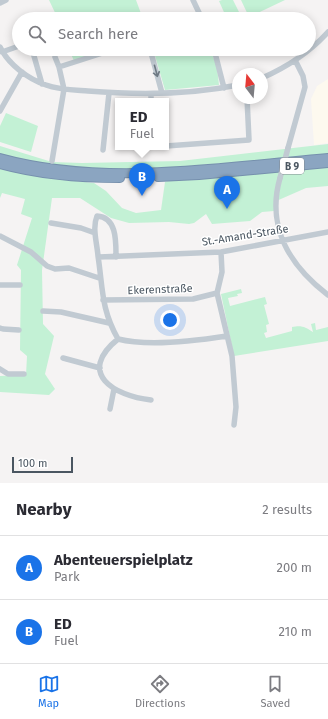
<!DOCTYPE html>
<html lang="en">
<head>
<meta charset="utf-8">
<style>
  :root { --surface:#fff; --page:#f7f7f7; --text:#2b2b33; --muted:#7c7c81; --line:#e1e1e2; --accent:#1a73e8 }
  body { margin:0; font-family:"Fira Sans",sans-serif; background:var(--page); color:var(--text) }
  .compass { position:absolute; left:232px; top:68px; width:36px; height:36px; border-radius:50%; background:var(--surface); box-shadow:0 2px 10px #0003; rotate:344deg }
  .scale { position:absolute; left:12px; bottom:10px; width:61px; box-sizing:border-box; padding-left:4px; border:2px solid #4a5661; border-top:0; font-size:11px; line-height:14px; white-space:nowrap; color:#4a5661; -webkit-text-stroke:3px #fff; paint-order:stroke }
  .you { position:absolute; left:170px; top:320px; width:14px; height:14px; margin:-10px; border:3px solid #fff; border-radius:50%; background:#1a73e8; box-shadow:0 0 0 6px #1a73e833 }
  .badge { display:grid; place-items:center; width:26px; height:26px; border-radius:50%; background:var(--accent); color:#fff; font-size:13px; font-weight:700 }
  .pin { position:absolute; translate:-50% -33px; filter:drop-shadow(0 1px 2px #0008) }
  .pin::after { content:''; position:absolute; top:21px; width:14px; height:12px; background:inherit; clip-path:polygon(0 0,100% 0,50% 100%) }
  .popup { position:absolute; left:115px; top:98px; width:54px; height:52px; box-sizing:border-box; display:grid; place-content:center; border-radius:0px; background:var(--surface); filter:drop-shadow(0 1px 3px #0005); font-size:13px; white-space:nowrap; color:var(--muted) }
  .popup b { font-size:15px; color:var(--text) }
  .popup::after { content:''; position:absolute; left:50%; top:100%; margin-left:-8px; border:8px solid transparent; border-top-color:var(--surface) }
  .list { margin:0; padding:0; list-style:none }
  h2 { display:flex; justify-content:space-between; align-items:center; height:52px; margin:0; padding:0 16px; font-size:17px }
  h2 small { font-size:13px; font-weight:400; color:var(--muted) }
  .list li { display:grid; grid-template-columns:26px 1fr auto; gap:12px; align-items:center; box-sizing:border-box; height:64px; padding:0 16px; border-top:1px solid var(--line) }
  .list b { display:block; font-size:15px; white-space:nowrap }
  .list p { margin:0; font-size:13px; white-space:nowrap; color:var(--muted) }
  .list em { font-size:13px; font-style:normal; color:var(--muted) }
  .icon { flex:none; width:22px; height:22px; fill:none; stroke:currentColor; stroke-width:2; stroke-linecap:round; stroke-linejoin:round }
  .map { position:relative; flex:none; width:328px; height:483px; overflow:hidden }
  .search { position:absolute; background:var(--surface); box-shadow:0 2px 10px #0003; left:12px; right:12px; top:12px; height:44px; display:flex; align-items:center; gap:10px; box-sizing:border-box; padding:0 14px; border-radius:22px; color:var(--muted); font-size:15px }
  .sheet { height:180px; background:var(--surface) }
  nav { display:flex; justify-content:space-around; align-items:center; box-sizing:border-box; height:56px; border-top:1px solid var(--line); background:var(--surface); font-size:11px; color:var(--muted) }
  nav a { display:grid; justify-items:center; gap:2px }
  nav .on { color:var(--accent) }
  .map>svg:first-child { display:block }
  .commercial { fill:#fdf9ef }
  .education { fill:#e6e4e5 }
  .green { fill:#c3f1d5 }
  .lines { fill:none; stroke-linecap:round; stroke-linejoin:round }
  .highway-casing { stroke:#7690ad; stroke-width:10 }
  .minor { stroke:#c1cad2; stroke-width:5.5 }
  .highway { stroke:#8ba5c1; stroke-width:8 }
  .minor-bridge { stroke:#c1cad2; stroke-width:5.5 }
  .oneway { stroke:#6e7983 }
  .labels { text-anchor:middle; stroke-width:3; stroke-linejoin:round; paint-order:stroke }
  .shield { fill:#fff; stroke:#808990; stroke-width:1 }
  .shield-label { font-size:10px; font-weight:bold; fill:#4a5661 }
  .street-label { font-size:11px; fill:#4a5661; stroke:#fff }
</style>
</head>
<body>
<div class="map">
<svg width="328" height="483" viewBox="0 0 328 483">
  <rect width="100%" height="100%" fill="#f5f3f3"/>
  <path class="commercial" d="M328,79v64l-14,2 -3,-46 6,-13z"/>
  <path class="education" d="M35,49h26l-24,7z"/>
  <path class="green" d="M49,0h87l7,19h-85z
    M222,0h11l8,16 -5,3h-9l-8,-18z
    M241,0h44l-36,17z
    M69,49h42l-37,12z
    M153,49h59l2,4 -2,1 5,13 2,18 -54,5z
    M6,113l32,13 -7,26 -31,-10v-16z
    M328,144v11l-189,15 -71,-2 -68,-13v-9l52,16 30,1 98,-2z
    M328,167v19l-22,2 -32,14v9l-12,1 -12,9 -38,3 -6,-10 -12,9 -5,1 -20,-2 -40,1 -18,-5 -31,-20h-28l-10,72 1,54 11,12 -9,38 10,15 -6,6 -49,-3v-16l26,-1 1,-19 -7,-6 1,-80 -4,-5 15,-47 -11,-4 4,-15 -23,-6 -2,5v-29l48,9 46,5 12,8 16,17 14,5 25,-3 4,-28 10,-3z
    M241,289l1,4 -5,1 1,2 -10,2 2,8 35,-9 2,7 -3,1 5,19 -3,1 1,7 -3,1 2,5 26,-7v-4c10,-2 13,0 21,5l-2,-8 4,-1 1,7 12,-3v14l-94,15 -13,-62z"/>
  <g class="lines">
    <g class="highway-casing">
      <path id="highway" d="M0,158c106,29 220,9 328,0
        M0,164c40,11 79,14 120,14
        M158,177l41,-2 129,-12"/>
    </g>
    <path class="minor" d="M193,0l9,19
      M0,3l6,-3
      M0,47c8,17 28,32 46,38 13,5 28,5 42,6 50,4 101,4 150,-6
      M32,49l10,35
      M150,49l12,44
      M2,52l17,-6
      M55,57l4,10
      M262,78c25,-11 48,-26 66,-46
      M224,88l-9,-35 13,-4
      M151,94v7
      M0,111l22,-39
      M166,146l83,-6 -2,-42
      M288,148l17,-61 -2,-11 -8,-16
      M103,150l6,-57
      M52,161l12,-72 -5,-22 56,-18
      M280,178c-14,49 10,88 48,117
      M51,223l30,5 14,5
      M0,236l31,16 16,14 8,3 14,-1 30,10
      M221,252l1,20 -5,21 15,63 4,51 -2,18
      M99,257l122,-5 107,-20
      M116,257c0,-15 1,-40 -19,-41 -5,12 0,27 1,40 5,33 3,53 20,83 31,8 77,2 109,-3
      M0,285h20
      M103,300l90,-1 24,-6
      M43,311l18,1 48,11
      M0,328l3,1 16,1
      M118,339c-42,34 -4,57 33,61
      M63,358l37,10
      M0,369l8,5h16
      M110,409l4,-20"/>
    <use href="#highway" class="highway"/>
    <path class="minor-bridge" d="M280,178l8,-30"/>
  </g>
  <defs><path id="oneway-shaft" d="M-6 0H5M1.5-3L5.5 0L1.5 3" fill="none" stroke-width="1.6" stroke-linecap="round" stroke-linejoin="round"/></defs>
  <use class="oneway" href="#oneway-shaft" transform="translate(156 71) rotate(75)"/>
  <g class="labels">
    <rect class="shield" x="280" y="158" width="24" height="16" rx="3"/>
    <g class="shield-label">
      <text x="292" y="170">B 9</text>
    </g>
    <g class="street-label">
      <text transform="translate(245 235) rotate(-9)" y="4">St.-Amand-Straße</text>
      <text transform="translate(160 289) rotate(-2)" y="4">Ekerenstraße</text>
    </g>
  </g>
</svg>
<svg class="compass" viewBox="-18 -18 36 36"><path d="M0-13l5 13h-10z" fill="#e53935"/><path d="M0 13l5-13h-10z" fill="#7c7c81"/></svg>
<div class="scale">100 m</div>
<div class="you"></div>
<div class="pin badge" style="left:227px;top:209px">A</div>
<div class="pin badge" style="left:142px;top:196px">B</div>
<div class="popup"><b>ED</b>Fuel</div>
<div class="search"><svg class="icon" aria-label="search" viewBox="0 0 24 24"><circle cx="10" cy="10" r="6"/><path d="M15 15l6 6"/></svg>Search here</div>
</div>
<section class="sheet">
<h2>Nearby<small>2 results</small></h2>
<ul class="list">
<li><span class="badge">A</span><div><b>Abenteuerspielplatz</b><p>Park</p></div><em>200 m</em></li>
<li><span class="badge">B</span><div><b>ED</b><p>Fuel</p></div><em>210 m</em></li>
</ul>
</section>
<nav>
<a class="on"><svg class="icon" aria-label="map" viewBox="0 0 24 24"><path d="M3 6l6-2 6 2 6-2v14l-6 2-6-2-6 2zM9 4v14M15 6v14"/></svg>Map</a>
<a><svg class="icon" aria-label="directions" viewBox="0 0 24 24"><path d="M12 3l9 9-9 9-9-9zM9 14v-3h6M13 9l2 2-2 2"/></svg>Directions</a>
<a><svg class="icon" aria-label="saved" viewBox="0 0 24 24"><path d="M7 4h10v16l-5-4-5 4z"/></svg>Saved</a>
</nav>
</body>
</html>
